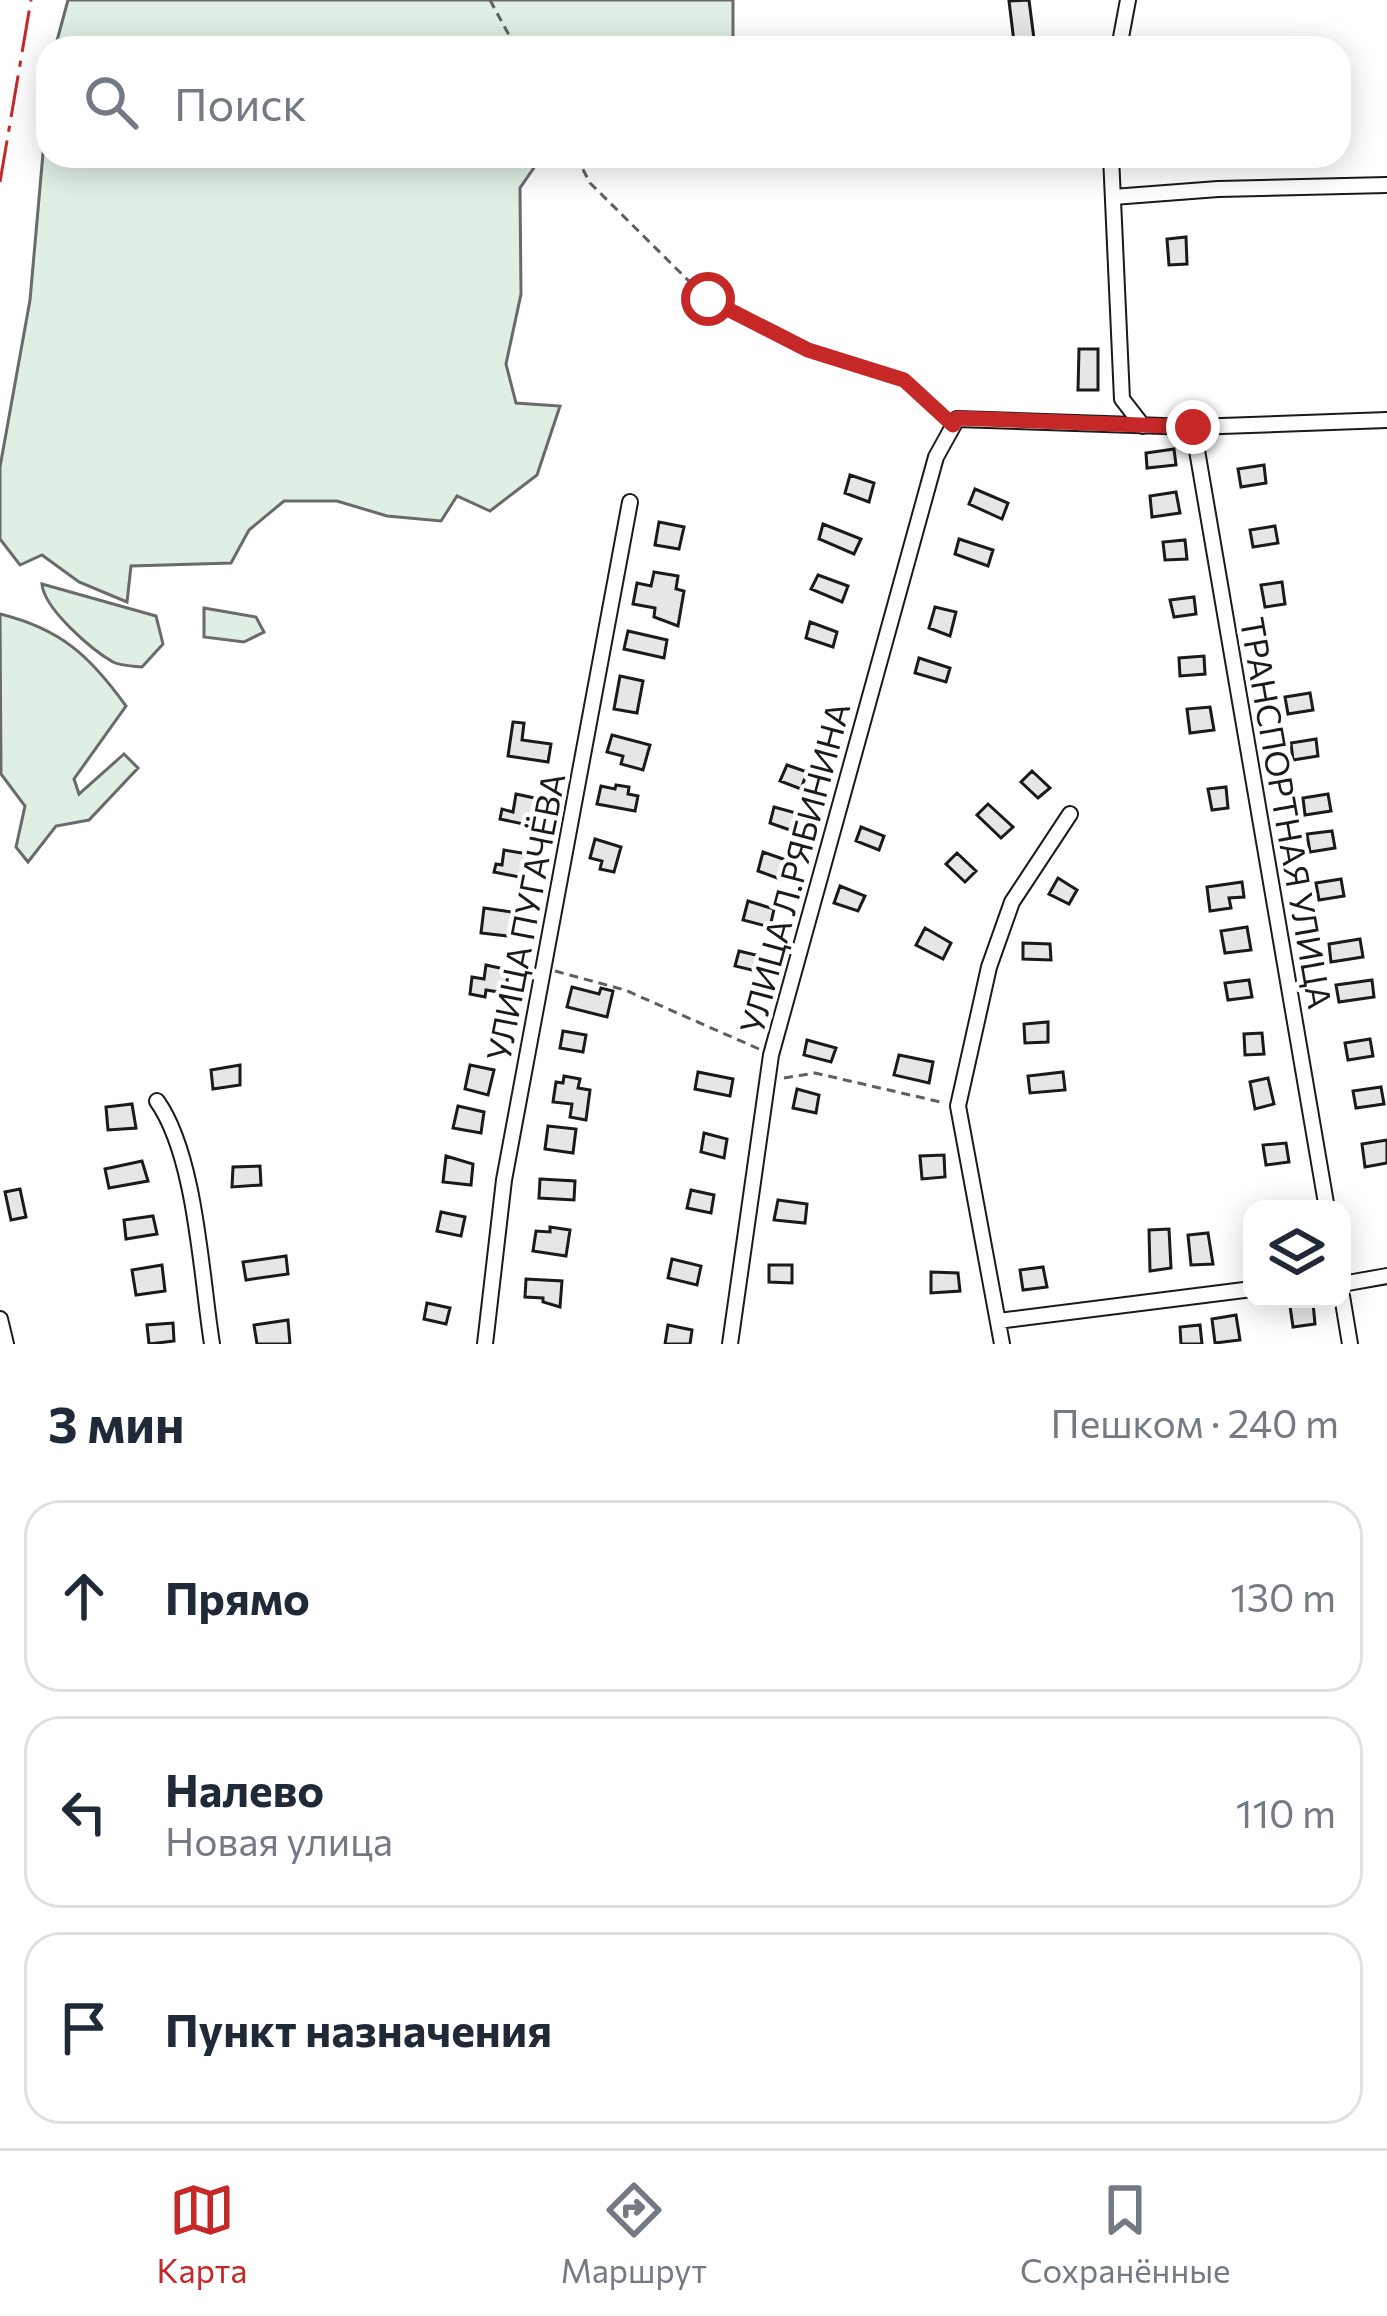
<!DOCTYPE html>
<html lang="ru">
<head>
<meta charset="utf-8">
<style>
  :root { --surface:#fff; --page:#f2f2f3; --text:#1f2937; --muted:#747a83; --line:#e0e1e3; --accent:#c62828 }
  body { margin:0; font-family:Commissioner,sans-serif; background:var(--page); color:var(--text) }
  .controls { position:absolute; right:36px; bottom:36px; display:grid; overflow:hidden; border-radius:24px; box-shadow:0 6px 30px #0003 }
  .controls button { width:108px; height:108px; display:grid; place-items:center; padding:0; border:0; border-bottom:3px solid var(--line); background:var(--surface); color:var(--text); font:60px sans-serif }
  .stop { position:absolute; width:36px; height:36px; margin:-27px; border:9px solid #c62828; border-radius:50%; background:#fff }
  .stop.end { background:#c62828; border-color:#fff; box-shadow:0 3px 12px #0008 }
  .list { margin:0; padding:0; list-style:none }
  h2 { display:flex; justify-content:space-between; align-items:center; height:156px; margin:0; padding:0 48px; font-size:51px }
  h2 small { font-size:39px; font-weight:400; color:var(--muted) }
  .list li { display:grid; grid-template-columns:78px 1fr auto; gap:36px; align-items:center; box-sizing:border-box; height:192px; margin:0 24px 24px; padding:0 24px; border:3px solid var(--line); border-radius:36px }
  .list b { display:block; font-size:45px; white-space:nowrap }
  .list p { margin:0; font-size:39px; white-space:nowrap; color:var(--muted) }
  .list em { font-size:39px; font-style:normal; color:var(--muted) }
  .icon { flex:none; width:66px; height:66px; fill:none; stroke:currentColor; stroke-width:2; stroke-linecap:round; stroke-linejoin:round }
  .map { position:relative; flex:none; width:1387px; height:1344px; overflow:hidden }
  .search { position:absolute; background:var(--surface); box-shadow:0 6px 30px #0003; left:36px; right:36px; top:36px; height:132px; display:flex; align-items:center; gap:30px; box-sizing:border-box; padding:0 42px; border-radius:36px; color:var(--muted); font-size:45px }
  .sheet { height:804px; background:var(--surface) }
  nav { display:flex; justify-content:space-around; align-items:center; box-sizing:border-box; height:168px; border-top:3px solid var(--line); background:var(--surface); font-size:33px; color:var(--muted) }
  nav a { display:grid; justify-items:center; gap:6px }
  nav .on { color:var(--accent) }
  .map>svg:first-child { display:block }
  .green { fill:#e0efe3; stroke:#6a6a6a; stroke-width:3 }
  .building { fill:#e6e6e6; stroke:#1a1a1a; stroke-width:3 }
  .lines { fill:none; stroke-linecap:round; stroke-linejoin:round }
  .street-casing { stroke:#1a1a1a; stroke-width:18 }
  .path { stroke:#5f5f5f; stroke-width:3; stroke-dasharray:9 6; stroke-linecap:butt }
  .street { stroke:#fff; stroke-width:14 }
  .power { stroke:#c62828; stroke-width:3; stroke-dasharray:42 9 6 9; stroke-linecap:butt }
  .route { stroke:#c62828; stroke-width:15 }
  .labels { text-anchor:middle; stroke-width:9; stroke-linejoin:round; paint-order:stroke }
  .street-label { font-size:33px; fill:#1a1a1a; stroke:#fff }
</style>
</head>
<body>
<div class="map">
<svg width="1387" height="1344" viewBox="0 0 1387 1344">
  <rect width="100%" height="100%" fill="#fff"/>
  <path class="green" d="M68,0h665v48h-678z
    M48,97v59h494l-22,32 1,106 -15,70 10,39 44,3 -23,69 -47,36 -33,-15 -16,25 -54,-5 -50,-15h-53l-35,29 -18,33 -100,3 -4,36 -48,-20 -37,-27 -22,10 -20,-26v-72l30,-167z
    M42,584l114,32 7,28 -21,23c-9,-1 -21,-1 -29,-5 -21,-12 -69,-53 -71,-78z
    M204,608l52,9 8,15 -20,10 -40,-5z
    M0,614c61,15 90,42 126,92l-52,73 5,15 45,-40 14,14 -49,52 -33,6 -28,36 -12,-15 9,-41 -24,-32z"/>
  <path class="building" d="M1029,0l5,39 -20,3 -5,-41z
    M1186,237l1,27 -18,1 -2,-26z
    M1079,349h19v41h-20z
    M1174,449l2,16 -29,3 -1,-15z
    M1264,465l2,18 -25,4 -3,-18z
    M850,475l24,8 -5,19 -24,-9z
    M975,489l33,14 -6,16 -33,-15z
    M1176,492l4,21 -28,4 -2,-21z
    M659,522l25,5 -5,22 -24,-4z
    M823,524l38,15 -7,15 -35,-15z
    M1275,526l3,17 -25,4 -3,-17z
    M959,539l34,11 -5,16 -33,-12z
    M1185,540l2,19 -22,1 -2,-18z
    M654,572l24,4 -2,13 8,2 -6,35 -24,-9 1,-9 -22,-4 4,-21 14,3z
    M818,575l30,11 -6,16 -31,-13z
    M1282,582l3,22 -20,3 -4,-22z
    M1194,597l2,17 -22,3 -4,-17z
    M935,607l21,5 -6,24 -21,-8z
    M810,622l27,10 -4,15 -27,-9z
    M628,631l39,9 -3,18 -40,-9z
    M1204,656l1,18 -25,2 -1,-18z
    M919,658l31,10 -4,14 -31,-9z
    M620,676l23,5 -6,32 -23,-4z
    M1310,693l3,17 -25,4 -3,-17z
    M1210,707l4,23 -24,3 -3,-24z
    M513,722l11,1 -2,17 29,4 -3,18 -40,-6z
    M612,735l38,10 -7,25 -22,-6 2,-8 -16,-4z
    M1316,739l2,17 -25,4 -2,-17z
    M787,765l20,7 -6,17 -21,-8z
    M1032,771l18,17 -12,10 -17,-16z
    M616,785l13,2 -1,7 10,2 -3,15 -38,-7 4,-18 14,3z
    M1226,787l2,21 -16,2 -4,-21z
    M516,794l23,5 -6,27 -33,-7 2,-10 11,3z
    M1328,794l3,17 -26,4 -2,-17z
    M988,804l25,23 -12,11 -24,-23z
    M774,807l22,6 -6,17 -20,-7z
    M861,827l23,9 -5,14 -23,-9z
    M1332,831l3,17 -25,4 -3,-18z
    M595,839l26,8 -7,25 -14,-3 2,-8 -12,-3z
    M504,850l24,4 -4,24 -30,-6 2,-8 6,1z
    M763,852l23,8 -6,19 -22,-8z
    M957,853l19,18 -11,11 -19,-18z
    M1058,878l19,12 -8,14 -20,-10z
    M1341,879l3,17 -25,4 -3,-17z
    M1242,882l2,15 -15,1 2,10 -21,3 -3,-24z
    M840,886l25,10 -7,15 -24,-8z
    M748,901l26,8 -4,18 -27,-7z
    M484,908l34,5 -2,13h-6l-2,10 -27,-3z
    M1247,927l4,23 -26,3 -4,-22z
    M925,928l26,15 -8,16 -27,-14z
    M1360,939l3,18 -32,5 -2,-18z
    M1023,943l27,1 1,16 -28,-1z
    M739,951l25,6 -4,15 -25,-6z
    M486,965l23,5 -4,23 -19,-3 -1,7 -15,-3 2,-17 12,2z
    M1249,980l3,17 -24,3 -3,-17z
    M1372,980l2,17 -35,5 -3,-17z
    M572,987l27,7 2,-6 12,3 -6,26 -40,-10z
    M1048,1022v20l-23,1 -1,-19z
    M563,1031l23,4 -3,17 -23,-4z
    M1262,1033l2,21 -19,1 -1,-21z
    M1370,1039l3,17 -25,4 -3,-17z
    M807,1040l29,8 -5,14 -27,-7z
    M899,1055l34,7 -4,21 -35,-8z
    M240,1065v20l-27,4 -2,-19z
    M470,1065l24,5 -6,25 -23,-6z
    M698,1072l35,7 -3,17 -35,-7z
    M1063,1072l2,18 -35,3 -2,-17z
    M564,1076l16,3 -2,9 12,2 -4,30 -16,-3 2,-13 -19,-2 3,-20 7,1z
    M1268,1078l6,26 -19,5 -5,-27z
    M1381,1087l3,17 -28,4 -3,-17z
    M797,1089l22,6 -3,18 -23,-5z
    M132,1104l4,24 -28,2 -2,-23z
    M458,1106l26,6 -3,21 -28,-5z
    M548,1126l28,3 -3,24 -28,-4z
    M704,1133l23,6 -3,19 -23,-6z
    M1387,1140v23l-22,4 -3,-23z
    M1286,1143l3,19 -23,3 -3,-20z
    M944,1155l1,22 -23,2 -2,-23z
    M446,1156l27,8 -2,21 -28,-3z
    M142,1161l6,20 -39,7 -4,-19z
    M260,1166l1,19 -29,2 1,-20z
    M540,1179l35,2 -1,19 -35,-2z
    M20,1189l6,28 -15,3 -6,-28z
    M691,1190l23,5 -3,18 -24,-5z
    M778,1200l29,4 -2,19 -31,-3z
    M441,1212l24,5 -4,19 -24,-5z
    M153,1216l4,18 -31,5 -2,-19z
    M550,1227l20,3 -4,26 -33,-5 3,-20 14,1z
    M1169,1229l2,39 -21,3 -1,-41z
    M1208,1233l5,31 -22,1 -3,-30z
    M286,1256l2,18 -42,6 -3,-18z
    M672,1259l29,7 -4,19 -29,-7z
    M162,1265l3,26 -29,4 -4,-25z
    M769,1265h23v18l-23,-1z
    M1043,1267l4,20 -24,3 -3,-20z
    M931,1272l27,1 2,18 -29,2z
    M526,1279l36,2 -2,26 -17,-5v-4l-18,-1z
    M427,1303l23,5 -4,16 -22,-5z
    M1313,1303l2,21 -22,3 -3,-21z
    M1236,1315l4,25 -25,3 -3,-24z
    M288,1320l2,24h-33l-3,-19z
    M173,1323l1,18 -25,3 -2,-19z
    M668,1325l24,5 -2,14h-25z
    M1200,1325l2,19h-21l-1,-17z"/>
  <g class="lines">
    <g class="street-casing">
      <path id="street" d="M1119,48l9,-48
        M1111,156l11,243 21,27
        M1113,197l105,-8 169,-4
        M1193,427l134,782
        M157,1101c39,55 44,174 55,243
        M1342,1284l45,-8
        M1342,1296l8,48
        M0,1319l6,25
        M998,1321l254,-32
        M485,1344l19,-164 126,-678
        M730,1344l41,-289 165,-598 21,-38 236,8 194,-7
        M1002,1344l-44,-238 31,-139 23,-65 58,-88"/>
    </g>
    <path class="path" d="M490,0l26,48
      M576,156l14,27 118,117 100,50 96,30 38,35
      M555,971l70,19 134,59
      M784,1078l31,-5 130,30"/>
    <use href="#street" class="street"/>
    <path class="power" d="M0,182l31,-182"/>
  </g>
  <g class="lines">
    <path class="route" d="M708,299l100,51 96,30 49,45 4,-7 236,9"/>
  </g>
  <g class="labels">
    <g class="street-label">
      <text transform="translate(1286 813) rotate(80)" y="12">ТРАНСПОРТНАЯ УЛИЦА</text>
      <text transform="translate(795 868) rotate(-75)" y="12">УЛИЦА Л.РЯБИНИНА</text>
      <text transform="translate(526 917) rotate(-79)" y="12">УЛИЦА ПУГАЧЁВА</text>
    </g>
  </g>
</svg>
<div class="controls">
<button><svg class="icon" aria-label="layers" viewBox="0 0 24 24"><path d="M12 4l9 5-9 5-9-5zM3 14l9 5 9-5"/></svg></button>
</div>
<div class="stop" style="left:708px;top:299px"></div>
<div class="stop end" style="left:1193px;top:427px"></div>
<div class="search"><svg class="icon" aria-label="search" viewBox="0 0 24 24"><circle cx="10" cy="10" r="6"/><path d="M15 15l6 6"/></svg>Поиск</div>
</div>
<section class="sheet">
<h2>3 мин<small>Пешком · 240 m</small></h2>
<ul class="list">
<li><svg class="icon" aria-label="ahead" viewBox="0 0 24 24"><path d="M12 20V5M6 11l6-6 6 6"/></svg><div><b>Прямо</b></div><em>130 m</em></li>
<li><svg class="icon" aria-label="left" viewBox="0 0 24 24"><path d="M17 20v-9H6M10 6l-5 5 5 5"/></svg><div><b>Налево</b><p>Новая улица</p></div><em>110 m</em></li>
<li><svg class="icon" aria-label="arrive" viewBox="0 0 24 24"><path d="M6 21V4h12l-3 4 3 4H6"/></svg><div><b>Пункт назначения</b></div></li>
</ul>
</section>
<nav>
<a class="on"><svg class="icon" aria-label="map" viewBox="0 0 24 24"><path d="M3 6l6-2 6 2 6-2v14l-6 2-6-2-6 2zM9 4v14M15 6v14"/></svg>Карта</a>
<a><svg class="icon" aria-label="directions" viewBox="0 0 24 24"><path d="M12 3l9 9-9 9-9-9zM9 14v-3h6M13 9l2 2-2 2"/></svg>Маршрут</a>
<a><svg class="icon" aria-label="saved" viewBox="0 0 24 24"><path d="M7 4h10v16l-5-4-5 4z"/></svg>Сохранённые</a>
</nav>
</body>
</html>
